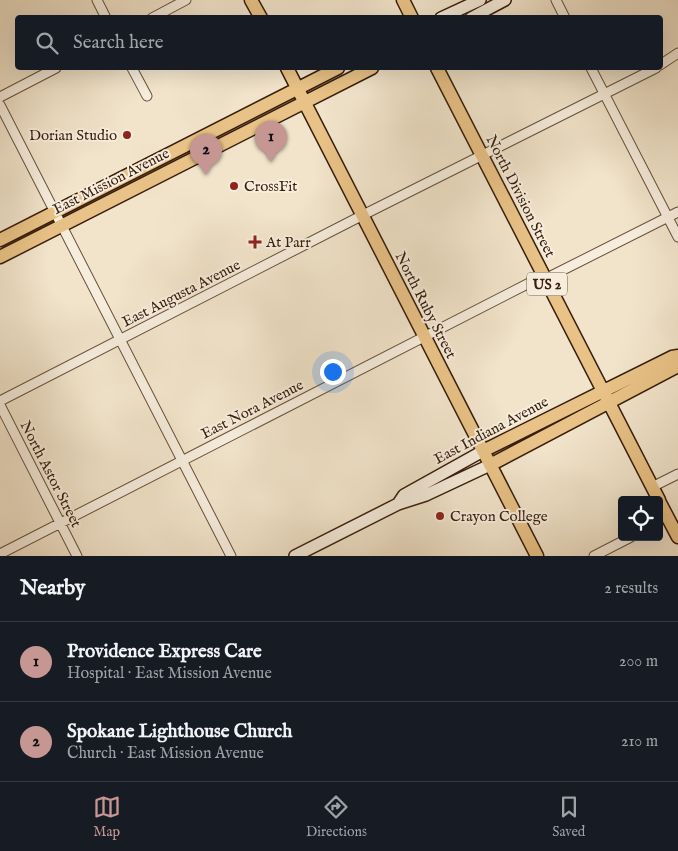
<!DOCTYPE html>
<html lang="en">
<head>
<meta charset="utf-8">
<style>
  :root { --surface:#171b24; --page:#20242c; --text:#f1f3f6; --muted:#9ea1a6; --line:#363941; --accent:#c59692 }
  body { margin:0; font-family:"IM FELL English",serif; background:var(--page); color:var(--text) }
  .controls { position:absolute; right:15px; bottom:15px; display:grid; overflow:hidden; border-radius:5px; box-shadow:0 5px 20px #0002 }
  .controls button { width:45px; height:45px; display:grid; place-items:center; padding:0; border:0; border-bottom:1px solid var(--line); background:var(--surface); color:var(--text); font:25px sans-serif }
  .you { position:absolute; left:332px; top:371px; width:18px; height:18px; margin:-12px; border:4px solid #fff; border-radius:50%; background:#1a73e8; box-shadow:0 0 0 8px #1a73e833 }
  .badge { display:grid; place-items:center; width:32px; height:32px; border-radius:50%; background:var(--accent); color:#111; font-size:16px; font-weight:700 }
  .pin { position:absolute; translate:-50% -41px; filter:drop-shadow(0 1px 2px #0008) }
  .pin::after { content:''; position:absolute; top:26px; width:18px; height:15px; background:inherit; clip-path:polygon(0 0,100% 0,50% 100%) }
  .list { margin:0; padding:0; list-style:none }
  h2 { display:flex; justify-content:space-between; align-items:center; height:65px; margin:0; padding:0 20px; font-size:21px }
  h2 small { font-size:16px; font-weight:400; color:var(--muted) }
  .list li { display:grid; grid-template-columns:32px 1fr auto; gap:15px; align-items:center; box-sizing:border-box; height:80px; padding:0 20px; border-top:1px solid var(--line) }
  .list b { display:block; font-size:19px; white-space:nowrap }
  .list p { margin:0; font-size:16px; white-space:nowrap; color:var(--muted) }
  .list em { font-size:16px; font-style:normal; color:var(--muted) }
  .icon { flex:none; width:28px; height:28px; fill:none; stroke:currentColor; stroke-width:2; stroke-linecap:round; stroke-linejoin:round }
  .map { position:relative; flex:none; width:678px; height:556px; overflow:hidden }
  .search { position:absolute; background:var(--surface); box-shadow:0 5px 20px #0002; left:15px; right:15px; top:15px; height:55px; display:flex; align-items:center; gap:12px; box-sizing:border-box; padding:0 18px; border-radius:5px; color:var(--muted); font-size:19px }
  .sheet { height:225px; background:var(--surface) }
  nav { display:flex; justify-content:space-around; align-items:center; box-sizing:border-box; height:70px; border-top:1px solid var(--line); background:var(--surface); font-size:14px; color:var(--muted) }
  nav a { display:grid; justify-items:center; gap:2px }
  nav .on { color:var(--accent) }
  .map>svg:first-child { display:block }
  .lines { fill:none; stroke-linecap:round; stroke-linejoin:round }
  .street-casing { stroke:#66503c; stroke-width:11 }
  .secondary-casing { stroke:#381e0c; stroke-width:14 }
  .primary-casing { stroke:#381e0c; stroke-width:15 }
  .street { stroke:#f6eddd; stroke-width:9 }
  .secondary { stroke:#f6eddd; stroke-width:11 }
  .primary { stroke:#e8c286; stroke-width:12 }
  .poi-dot { fill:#8f2418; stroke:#f6eddd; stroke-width:2 }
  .labels { text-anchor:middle; stroke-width:4; stroke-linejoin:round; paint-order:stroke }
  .shield { fill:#f6eddd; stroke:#715c4b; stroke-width:1 }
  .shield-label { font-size:14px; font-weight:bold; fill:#381e0c }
  .poi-label { font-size:15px; fill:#381e0c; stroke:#f6eddd; text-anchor:start }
  .street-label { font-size:15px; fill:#381e0c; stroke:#f6eddd }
</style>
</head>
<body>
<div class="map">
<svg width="678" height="556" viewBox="0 0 678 556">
  <rect width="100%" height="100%" fill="#f1e4cb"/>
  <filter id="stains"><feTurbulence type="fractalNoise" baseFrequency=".004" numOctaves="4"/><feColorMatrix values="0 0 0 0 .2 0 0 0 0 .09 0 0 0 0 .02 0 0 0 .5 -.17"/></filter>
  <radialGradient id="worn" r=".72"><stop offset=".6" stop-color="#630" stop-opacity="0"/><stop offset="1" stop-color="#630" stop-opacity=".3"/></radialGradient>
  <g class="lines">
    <g class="street-casing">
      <path id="street" d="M97,0l9,18
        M556,0l9,18
        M152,18l34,-18
        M660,65l18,-12
        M132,68l15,28
        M591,68l87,169
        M0,97l56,-29
        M0,105l231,451
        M545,279l133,-67
        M0,401l363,-186 293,-147
        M0,405l77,151
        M652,487l26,-13
        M0,554l543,-278
        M594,556l37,-19"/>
    </g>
    <g class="secondary-casing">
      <path id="secondary" d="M441,18l39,-18
        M471,18l34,-18
        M398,504l6,-9 79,-44
        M295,556l103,-52 28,-9 64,-30"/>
    </g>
    <g class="primary-casing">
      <path id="primary" d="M251,0l10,18
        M403,0l9,18
        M287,68l250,488
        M437,68l222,432
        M0,240l338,-172
        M0,257l372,-189
        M483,451l189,-94 6,-1
        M490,465l188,-99
        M659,501l19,36"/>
    </g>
    <use href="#street" class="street"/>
    <use href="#secondary" class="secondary"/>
    <use href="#primary" class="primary"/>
  </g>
  <g class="poi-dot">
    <circle cx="127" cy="135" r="5"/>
    <circle cx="234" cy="186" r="5"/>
    <path d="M252.5 234.5h5v5h5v5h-5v5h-5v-5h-5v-5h5z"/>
    <circle cx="440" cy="516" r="5"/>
  </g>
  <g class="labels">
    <rect class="shield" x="527" y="272.5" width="40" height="23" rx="4"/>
    <g class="shield-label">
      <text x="547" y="289">US 2</text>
    </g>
    <g class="poi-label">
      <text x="117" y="140" text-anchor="end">Dorian Studio</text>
      <text x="244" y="191">CrossFit</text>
      <text x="266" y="247">At Parr</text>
      <text x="450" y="521">Crayon College</text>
    </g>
    <g class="street-label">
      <text transform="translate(111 181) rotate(-27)" y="5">East Mission Avenue</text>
      <text transform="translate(521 196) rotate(63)" y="5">North Division Street</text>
      <text transform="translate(181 293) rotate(-27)" y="5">East Augusta Avenue</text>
      <text transform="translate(426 305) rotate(63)" y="5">North Ruby Street</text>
      <text transform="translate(252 409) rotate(-27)" y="5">East Nora Avenue</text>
      <text transform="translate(491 430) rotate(-28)" y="5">East Indiana Avenue</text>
      <text transform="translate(51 474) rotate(63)" y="5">North Astor Street</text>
    </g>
  </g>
  <rect width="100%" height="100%" filter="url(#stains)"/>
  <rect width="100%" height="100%" fill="url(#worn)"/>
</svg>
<div class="controls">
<button><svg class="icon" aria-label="locate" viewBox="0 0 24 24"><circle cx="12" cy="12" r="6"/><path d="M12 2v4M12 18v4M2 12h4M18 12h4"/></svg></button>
</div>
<div class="you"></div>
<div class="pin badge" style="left:271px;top:162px">1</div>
<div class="pin badge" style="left:206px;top:175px">2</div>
<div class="search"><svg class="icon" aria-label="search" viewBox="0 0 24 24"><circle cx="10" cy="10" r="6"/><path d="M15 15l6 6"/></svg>Search here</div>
</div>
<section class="sheet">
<h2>Nearby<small>2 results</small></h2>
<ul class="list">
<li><span class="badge">1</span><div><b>Providence Express Care</b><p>Hospital · East Mission Avenue</p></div><em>200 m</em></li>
<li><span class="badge">2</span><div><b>Spokane Lighthouse Church</b><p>Church · East Mission Avenue</p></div><em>210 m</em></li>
</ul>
</section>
<nav>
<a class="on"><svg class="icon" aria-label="map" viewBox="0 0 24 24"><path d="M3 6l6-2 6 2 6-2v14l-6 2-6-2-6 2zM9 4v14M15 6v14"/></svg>Map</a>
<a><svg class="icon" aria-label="directions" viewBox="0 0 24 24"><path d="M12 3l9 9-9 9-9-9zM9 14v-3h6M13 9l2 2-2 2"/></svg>Directions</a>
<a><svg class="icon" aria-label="saved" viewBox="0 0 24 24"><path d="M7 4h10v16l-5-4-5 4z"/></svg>Saved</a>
</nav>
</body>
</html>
